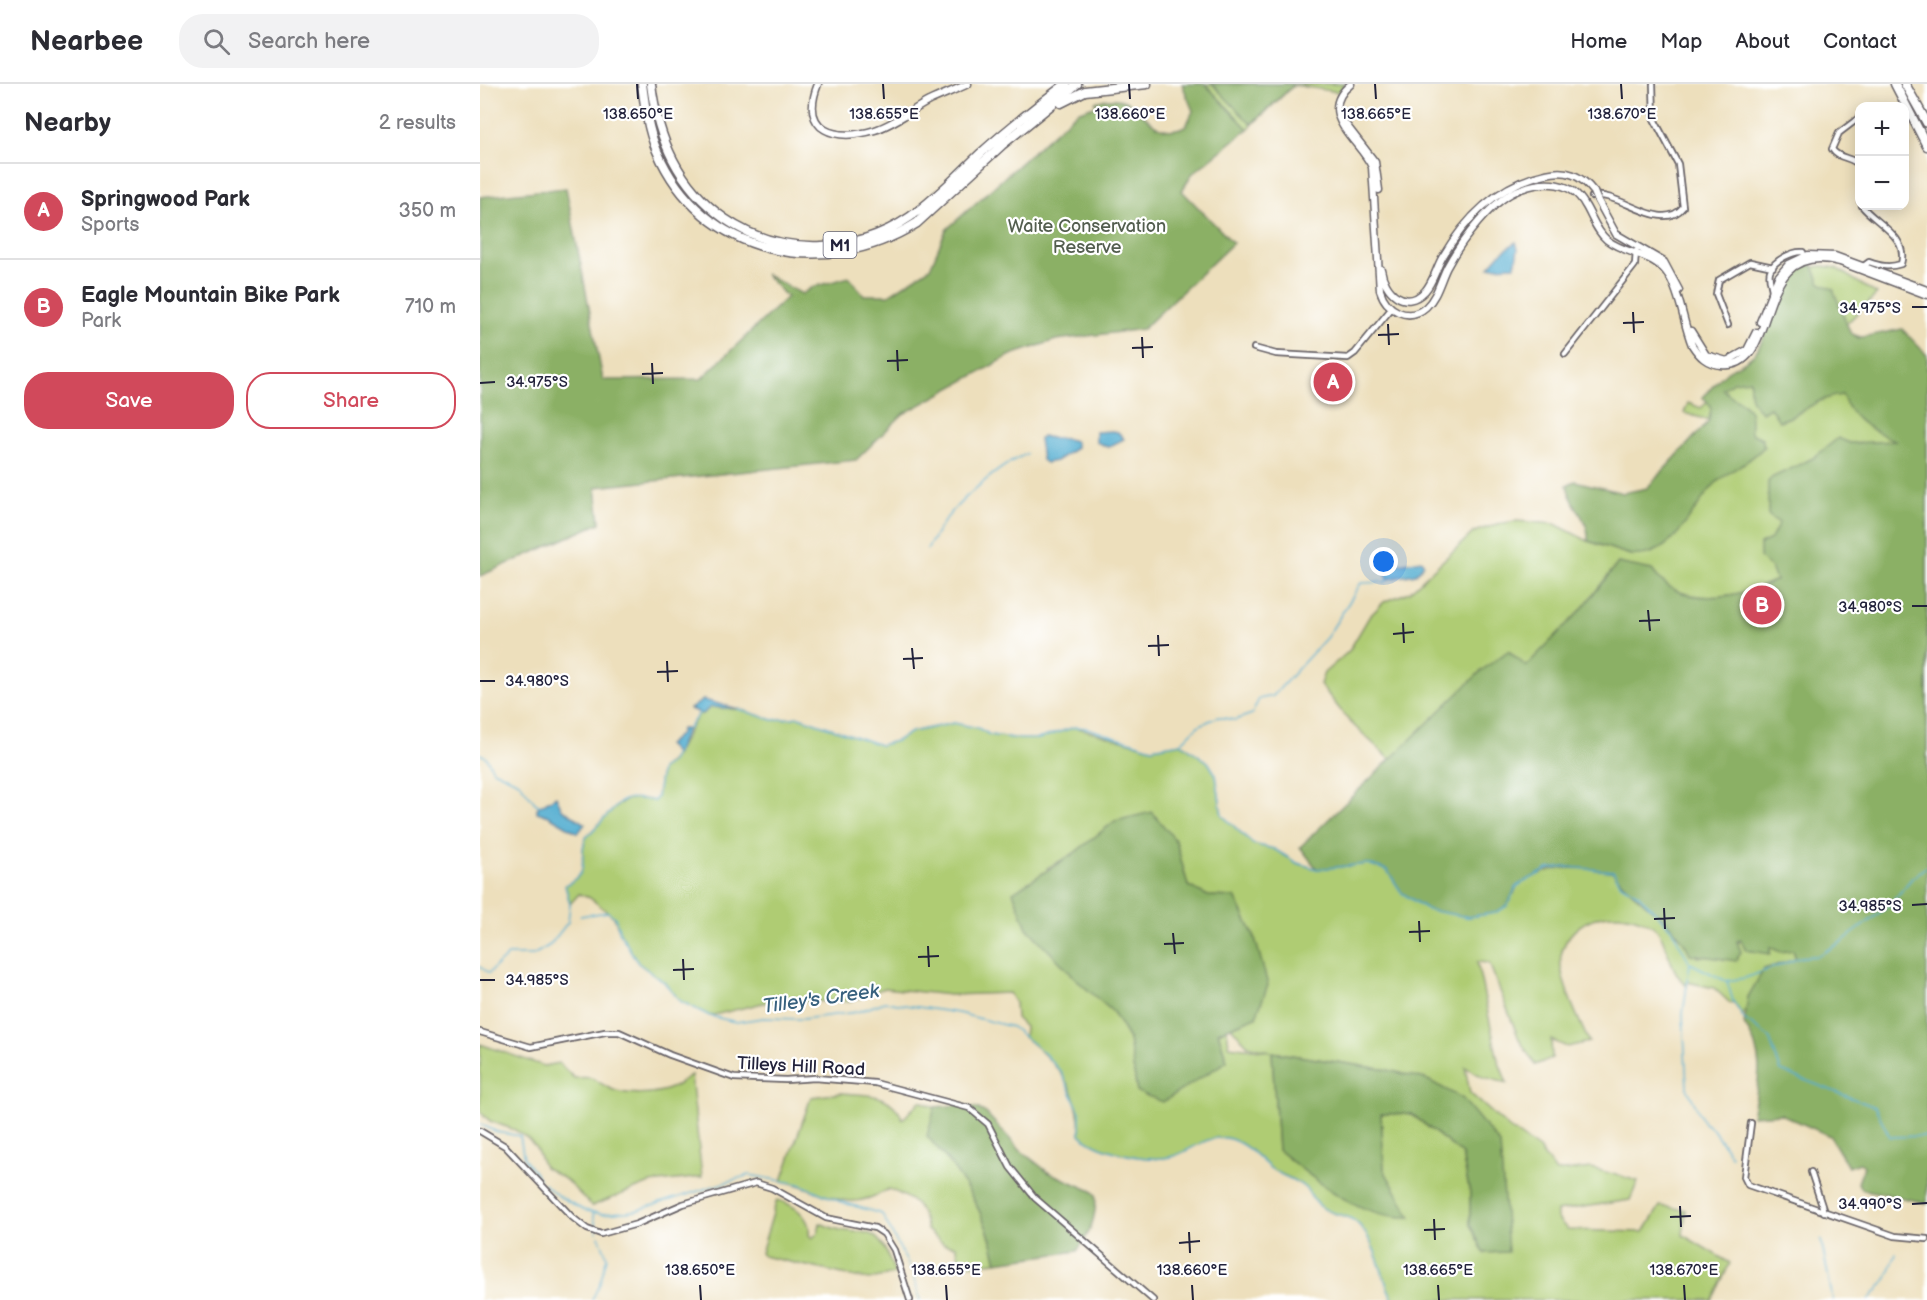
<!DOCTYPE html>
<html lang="en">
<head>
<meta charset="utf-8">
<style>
  :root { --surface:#fff; --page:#f2f2f3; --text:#2b2b33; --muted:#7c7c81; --line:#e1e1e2; --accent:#d1495b }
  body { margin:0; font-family:"Balsamiq Sans",sans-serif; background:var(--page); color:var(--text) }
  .controls { position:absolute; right:18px; top:18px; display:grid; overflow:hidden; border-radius:12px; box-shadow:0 3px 15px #0003 }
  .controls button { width:54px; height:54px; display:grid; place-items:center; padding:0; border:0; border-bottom:2px solid var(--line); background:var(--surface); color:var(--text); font:30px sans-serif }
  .you { position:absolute; left:904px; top:478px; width:21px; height:21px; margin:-15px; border:4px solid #fff; border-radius:50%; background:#1a73e8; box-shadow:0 0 0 9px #1a73e833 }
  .badge { display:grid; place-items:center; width:39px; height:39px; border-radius:50%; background:var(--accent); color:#fff; font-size:20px; font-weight:700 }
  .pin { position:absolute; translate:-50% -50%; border:3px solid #fff; box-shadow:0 2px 6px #0006 }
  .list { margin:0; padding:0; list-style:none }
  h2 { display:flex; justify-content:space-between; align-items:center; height:78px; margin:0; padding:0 24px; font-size:26px }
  h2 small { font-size:20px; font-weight:400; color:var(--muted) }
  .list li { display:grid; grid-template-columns:39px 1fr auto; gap:18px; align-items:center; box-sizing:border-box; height:96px; padding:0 24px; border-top:2px solid var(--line) }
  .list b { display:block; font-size:22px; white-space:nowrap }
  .list p { margin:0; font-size:20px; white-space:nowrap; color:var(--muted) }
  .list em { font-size:20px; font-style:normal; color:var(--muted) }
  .actions { display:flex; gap:12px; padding:18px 24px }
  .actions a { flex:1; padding:14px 0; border:2px solid var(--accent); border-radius:24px; text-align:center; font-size:21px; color:var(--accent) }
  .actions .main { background:var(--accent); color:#fff }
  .icon { flex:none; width:33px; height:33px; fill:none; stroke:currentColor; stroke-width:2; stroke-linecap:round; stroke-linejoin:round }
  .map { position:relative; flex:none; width:1447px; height:1216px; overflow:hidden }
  header { display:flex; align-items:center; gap:36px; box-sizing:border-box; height:84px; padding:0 30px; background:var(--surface); border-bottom:2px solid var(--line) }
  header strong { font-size:28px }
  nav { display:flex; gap:33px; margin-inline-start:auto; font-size:21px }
  .search { width:420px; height:54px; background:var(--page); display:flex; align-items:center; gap:15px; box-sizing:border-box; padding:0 21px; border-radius:24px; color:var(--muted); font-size:22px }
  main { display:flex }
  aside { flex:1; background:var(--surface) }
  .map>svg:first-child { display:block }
  .green { fill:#afcc73; stroke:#687757; stroke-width:1.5; fill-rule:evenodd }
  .forest { fill:#8bb065; stroke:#566950; stroke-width:1.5 }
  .water { fill:#52add0; stroke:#3a6886; stroke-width:1.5 }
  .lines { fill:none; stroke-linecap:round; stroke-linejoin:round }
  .stream { stroke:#52add0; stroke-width:1.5 }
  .street-casing { stroke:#696468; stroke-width:8 }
  .secondary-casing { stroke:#696468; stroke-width:9 }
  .highway-casing { stroke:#696468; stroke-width:11 }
  .street { stroke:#fff; stroke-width:4.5 }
  .secondary { stroke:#fff; stroke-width:6 }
  .highway { stroke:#fff; stroke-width:8 }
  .secondary-bridge-casing { stroke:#696468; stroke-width:9; stroke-linecap:butt }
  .secondary-bridge { stroke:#fff; stroke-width:6 }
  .ticks { fill:none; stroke:#22223b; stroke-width:2 }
  .labels { text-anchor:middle; stroke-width:4.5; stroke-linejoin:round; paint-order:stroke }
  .shield { fill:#fff; stroke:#646476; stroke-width:1.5 }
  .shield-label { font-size:16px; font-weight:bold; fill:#22223b }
  .park-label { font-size:18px; fill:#535e4f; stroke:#fff }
  .street-label { font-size:18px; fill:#22223b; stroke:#fff }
  .water-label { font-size:20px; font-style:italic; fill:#38617e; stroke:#fff }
  .ticks-label { font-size:15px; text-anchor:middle; fill:#22223b; stroke:#fff; stroke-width:4.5; stroke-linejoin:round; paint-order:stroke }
</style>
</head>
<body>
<header>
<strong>Nearbee</strong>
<div class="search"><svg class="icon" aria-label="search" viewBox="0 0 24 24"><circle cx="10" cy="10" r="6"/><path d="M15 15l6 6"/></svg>Search here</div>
<nav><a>Home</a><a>Map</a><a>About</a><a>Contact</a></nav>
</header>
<main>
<aside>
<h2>Nearby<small>2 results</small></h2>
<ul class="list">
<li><span class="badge">A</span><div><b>Springwood Park</b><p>Sports</p></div><em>350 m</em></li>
<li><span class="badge">B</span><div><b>Eagle Mountain Bike Park</b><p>Park</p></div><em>710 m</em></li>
</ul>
<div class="actions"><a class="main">Save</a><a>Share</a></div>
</aside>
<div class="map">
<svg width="1447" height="1216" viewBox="0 0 1447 1216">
  <rect width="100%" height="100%" fill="#fff"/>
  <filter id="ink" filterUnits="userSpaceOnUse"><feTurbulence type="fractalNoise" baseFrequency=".0167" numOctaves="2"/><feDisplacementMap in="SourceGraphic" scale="12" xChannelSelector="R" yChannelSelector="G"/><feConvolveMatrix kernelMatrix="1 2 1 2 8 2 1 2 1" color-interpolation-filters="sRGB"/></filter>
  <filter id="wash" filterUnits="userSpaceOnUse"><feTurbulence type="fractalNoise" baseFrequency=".008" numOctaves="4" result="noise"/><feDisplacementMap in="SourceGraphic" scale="24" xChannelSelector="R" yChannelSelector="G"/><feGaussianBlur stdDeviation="1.35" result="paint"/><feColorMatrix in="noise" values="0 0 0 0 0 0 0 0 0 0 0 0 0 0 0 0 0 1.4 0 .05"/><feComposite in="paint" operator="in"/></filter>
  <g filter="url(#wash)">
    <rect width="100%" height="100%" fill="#eddfbc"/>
    <path class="green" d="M725,0h140l-7,8 -44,-7 -46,44z
      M1343,182l13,2 41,26 -37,36 87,29v461l-508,-86 -28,26 -42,-39 -29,-37 4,-11 25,-22 20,-34 15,-15 25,-10 65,-60 24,-8 18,-3 39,3 33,17 42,14 105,-127 -51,-15 4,-10 13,5 55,-53 49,-87zM1138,479l19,5 -112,105 -16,-22 17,16 55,-57z
      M230,623l29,2 34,11 26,-3 81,28 16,-4 15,-9 43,-9 24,5 12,7 31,4h17l37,-12 77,21 29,-5 27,19 8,13 6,40 31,29 21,5 23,14 20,6 51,-5 19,6 15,23 112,1 3,-8c36,-24 55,-18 96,-15 8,12 16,16 27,25 18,17 42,41 57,61l21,-1 5,3 18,-19 5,10 24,3v-7l23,4 3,9 -32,11 -16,27 -1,13 -5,5 -9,-13 -2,2 -17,-16 -27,-6v4c-20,-17 -19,-48 -33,-59 -32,-23 -84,-13 -93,28 -4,22 19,67 28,87l-22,5 -16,-7 1,18 -17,7 -16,-26 -30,-76 -12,-1 21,98 9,23 -24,-6 -18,-10 5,26 39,35 30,21 17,23 35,-4 47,13 -8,19 -73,11v7l11,12 76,2 16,-26 26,4 -3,25 47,28 -18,37h-319c-12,-24 -15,-52 -33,-74 -10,-13 -28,-9 -40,-20 -6,-4 -9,-12 -14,-17 -9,-10 -25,-13 -36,-21 -14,-12 -24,-26 -44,-30 -20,-3 -38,15 -56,19 -23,5 -74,-6 -90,-23 0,-44 -22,-70 -56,-97l1,-10 -9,-9 -1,-15 -6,-10 -59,2 -66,-7 -31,13 -86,1 -57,14 -30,-15 -16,-19 -26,-19 -18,-30 -6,-16 -24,-19 -11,-4 -9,10 -5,-19c29,-14 11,-25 21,-47 1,-3 32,-34 36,-36 8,-6 23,-3 32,-1l3,-4 4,-28c20,-13 24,-37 38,-55h4zM635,737l61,20 12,45 20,10 27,1 20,41 1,79 -25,10 17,18 22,6 -41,-5 -2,-18 -9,4 9,29 -90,31 -8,-53 -16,-27 -66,-144 26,-14zM792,968l116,18 112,74 -16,109 -14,-29v-31l-8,-39 -51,-40h-30l3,56 26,47 -67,-19 -65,-48z
      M0,960l64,22 15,-3 15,15c23,-2 17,1 35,10 15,8 46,7 62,0 7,-2 13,-9 20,-13l11,102 -52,6 -58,23 -27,-27 -21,-12 -9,-21 -8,-8 -12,-8 -25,-9 -10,-9z
      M362,1009c27,3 47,-2 61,26l17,-18 15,6 -7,29c33,38 58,76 69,126l-36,3 -5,-19 -12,-2 -17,-14c-6,-27 -13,-30 -38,-41 -48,28 -62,0 -107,-8l29,-84z
      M297,1116c16,4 35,17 32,35l3,3 6,-5 2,-10c44,21 54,-12 75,51l-25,5 -14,-2 -93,-21 -2,-3z"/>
    <path class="forest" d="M702,0h23l43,45 -56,45 -10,17 51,52 -90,86 -87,11 -45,15 -108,59 -47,46 -260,27 4,36 -120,53v-379l86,-9 37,192 98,-1 86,-82 -22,-23 37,20 11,-7 36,-10 15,18h25l41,-27 16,-38 131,-118 20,-7 -2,-3c51,-18 46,43 91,24l7,-15z
      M732,0h78l4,1 -43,39z
      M1332,180l8,19 13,6 17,43 8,6 44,-9 25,26v848l-66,-14 -3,-6 6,-17 -4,-3 -12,4 -18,-31 -49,-22 -29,2c7,-36 14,-60 -8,-92l4,-27 16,-28 32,-10 -3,-9 -13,2 -10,-5v7l-24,-4 -5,-10 -4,1 4,11 -5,9 -46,-7c-13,-33 -58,-55 -78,-83l-45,-4 -19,2 -31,17 -10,20 -12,7 -27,4 -40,-7 -26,-17 -15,-23 -19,-6 -51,5 -17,-22 182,-177 26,-19 18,15 55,-56 37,-47 34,7c28,40 85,28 124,10l-5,-12 -11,-10v-14l11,-5 8,-16 -11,-8v-33l3,-4 42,-20 25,-20 12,5 45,-2c-26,-14 -40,-16 -53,-46 -29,3 -38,20 -63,26l-9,-14 -8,5c-12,-9 -13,-17 -12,-32l-17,2 -10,7c6,9 23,12 27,23 2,6 0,15 1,21l11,5 2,9c-16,17 -33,22 -48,36 -26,25 -40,76 -84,72 -11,-2 -32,-11 -44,-14 2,-22 -18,-35 -21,-56l8,-4 48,12 24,-5 61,-66c4,-12 5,-17 -6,-25 10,-8 16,-19 26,-26 9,-7 19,-8 27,-18 21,-28 15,-81 57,-89z
      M672,728l24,29 12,45 20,10 27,1 20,41 13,47 -12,32 -38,15 9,29 -64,41 -26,-10 -8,-53 -16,-27 -32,-28 -54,-56 -14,-36 60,-38 42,-33z
      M792,968l116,18 38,9 36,19 38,46 8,108 -24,1 -14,-29v-31l-8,-39 -50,-40h-31l3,56 27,47c-52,2 -95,-36 -133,-67z
      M478,1021l19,3 9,5 34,37 28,22 44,19 4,4c0,23 -5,37 -19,56l-80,11c-11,-50 -36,-88 -70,-126l8,-29z"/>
    <path class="water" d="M1036,158l2,7 -3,17 -26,1 13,-15z
      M632,347l6,1 6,7 -16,8 -12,-5v-10z
      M563,352c11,5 24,0 33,6v6l-20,13 -10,2 -4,-3 -3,-21z
      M941,476l3,4 -8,10 -28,5 -5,-12 6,-5 5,3z
      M223,616l36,9 -29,-2 -7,7 -13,-5z
      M201,645h6l-11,25 -9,-9 12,-10z
      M76,712l6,13 23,15 -7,9 -29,-17 -12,-4v-4z"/>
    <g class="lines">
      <path class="stream" d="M447,465c7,-11 14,-25 23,-35 16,-19 54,-52 77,-60
        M258,625l35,11 26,-3 81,28 16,-4 15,-9 43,-9 24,5 12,7 31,4h17l37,-12 12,1 65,20 29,-5 17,-17 20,-9 17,3 17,-6 7,-15 14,-3 54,-59 34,-54 24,-1 3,-3
        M207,646l13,-18
        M701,659l27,19 8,13 6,40 31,29 21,5 23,14 20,6 51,-5 19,6 15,23 26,17 40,7 27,-4 12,-7 10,-20 31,-17 19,-2 46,4 8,13 18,11 33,35 18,33 36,18 19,-3 57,-21 15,-1 23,-13 49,-37 23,-28 15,-12
        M0,670l6,3 7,13 26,12 16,21 5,3
        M100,832l28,-4 7,5 5,16 18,30 26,19 16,19 30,15 26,6 27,-4 40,1 54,-7 28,-10 73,11 54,14 31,25 18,20 19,40v22c16,17 67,28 90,23 18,-4 36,-22 56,-19 19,4 30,18 44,30 11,9 27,11 36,21 5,5 8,13 14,17 12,10 30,7 40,20 18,21 21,50 33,74
        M1210,879l-7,51 4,74 17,35 8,5 19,28
        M0,883l9,6 19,-18h25l17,-10 18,-23 2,-18 -5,-19c29,-14 11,-25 21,-47 1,-2 32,-34 36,-37 8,-5 23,-2 32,0l3,-4 4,-28 9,-6 6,-11
        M1247,897l6,20 11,18 25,18 12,34 94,36 15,30 37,-1
        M0,1040l17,8 23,4 4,23 15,20
        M64,1100l13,11 26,15 19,4 33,-3 114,-36 50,9 42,18 41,12 30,58
        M113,1129l4,19
        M1341,1156l12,60
        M434,1194l6,22
        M112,1216l8,-17 7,-26 -8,-21
        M1389,1216l18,-22 9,-24"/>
    </g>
  </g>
  <g filter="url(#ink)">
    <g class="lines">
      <g class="street-casing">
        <path id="street" d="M1380,33l-21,16 -7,16c6,11 22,7 28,18
          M1380,88v29
          M1112,113c24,-9 69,38 91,10l-5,-43 -24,-45 -1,-35
          M1381,184l8,-6c11,4 20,6 32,2 8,-28 -26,-41 -39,-58
          M1292,206c-1,-6 -4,-13 -2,-19 4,-11 23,-20 33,-19l2,5
          M1248,241l-12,-31 3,-14 31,-18 23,5
          M774,264l22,6 72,4 7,-5 36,-44
          M1085,270l70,-89 1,-14
          M0,948l51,15 74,-15h14l51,23 64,23 52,2 29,-2 60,5 94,25 19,16 22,43 25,31 118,102
          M1271,1039l-7,54 4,8 147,51 32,3
          M0,1047l25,15 67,71 15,12 14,5 36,-10 46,-20 73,-21 16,5 54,30 49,10 9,6 10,16 16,50
          M1331,1088l13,40"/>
      </g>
      <g class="secondary-casing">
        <path id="secondary" d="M338,0c-19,48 18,58 57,46 19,-6 37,-20 54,-29 13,-6 26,-11 39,-17
          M871,0c-37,30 10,57 21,83l8,123c6,20 28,33 46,17 11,-10 14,-26 21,-40 14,-26 45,-68 74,-78 24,-9 51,-8 64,16 7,11 11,26 22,35 19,15 48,13 62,36 12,20 14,47 23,69 7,11 15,19 29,20 63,7 27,-128 119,-103l87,33
          M864,38l31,40 4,28
          M1117,115l19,35 48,28 15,28
          M901,185c3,22 24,43 44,22 8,-9 11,-22 17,-33 24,-41 57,-74 104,-84 21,-5 35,1 48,18
          M1280,238l18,-45 11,-13 19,-9 27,1 92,34
          M1211,247l15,24 21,6 20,-11 9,-18"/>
      </g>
      <g class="highway-casing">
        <path id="highway" d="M162,0c3,23 6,46 15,67 45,105 167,130 260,72l85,-78 75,-61
          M171,0c7,55 27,102 74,135 55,38 130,35 185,-2 26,-18 48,-42 71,-64 27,-24 56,-47 85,-69
          M1415,0l32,62
          M1425,0l22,39
          M581,19l24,-12 62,-7"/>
      </g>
      <use href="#street" class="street"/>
      <use href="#secondary" class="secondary"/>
      <use href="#highway" class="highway"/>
      <g class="secondary-bridge-casing">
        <path id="secondary-bridge" d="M1114,108l3,7"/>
      </g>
      <use href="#secondary-bridge" class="secondary-bridge"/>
    </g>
  </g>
  <path class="ticks" d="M157,0l1,15M403,0l1,15M649,0l1,15M895,0l1,15M1141,0l1,15M1432,223h15M1153,228l1,21M1143,239l21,-1M908,240l1,21M898,251l21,-1M662,253l1,21M652,264l21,-1M417,266l1,21M407,277l21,-1M172,279l1,21M162,290l21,-1M0,299l15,-1M1432,522h15M1168,526l2,21M1159,537l21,-1M923,539l1,20M913,550l21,-2M678,551l1,21M668,562l21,-1M432,564l2,21M423,575l20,-1M187,577l1,21M177,588l21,-1M0,597h15M1432,821l15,-1M1184,824l1,21M1174,835l21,-1M939,837l1,21M929,848l21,-1M693,849l2,21M684,860l20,-1M448,862l1,21M438,873l21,-1M203,875l1,21M193,886l21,-1M0,896h15M1432,1120l15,-1M1200,1122l1,21M1190,1133l21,-1M954,1135l1,21M944,1146l21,-1M709,1148l1,21M699,1159l21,-2M220,1201l1,15M466,1201l1,15M712,1201l1,15M958,1201l1,15M1204,1201l1,15"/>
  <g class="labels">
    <rect class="shield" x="343.5" y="148" width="33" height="26" rx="4.5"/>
    <g class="shield-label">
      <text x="360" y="167">M1</text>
    </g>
    <g class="park-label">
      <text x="607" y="148">Waite Conservation<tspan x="607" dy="21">Reserve</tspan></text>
    </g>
    <g class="street-label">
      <text transform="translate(321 982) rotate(3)" y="6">Tilleys Hill Road</text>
    </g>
    <g class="water-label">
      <text transform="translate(341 914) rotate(-8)" y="7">Tilley's Creek</text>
    </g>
  </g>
  <g class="ticks-label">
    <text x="158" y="35">138.650°E</text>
    <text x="404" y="35">138.655°E</text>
    <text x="650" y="35">138.660°E</text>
    <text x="896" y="35">138.665°E</text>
    <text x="1142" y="35">138.670°E</text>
    <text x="1390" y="229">34.975°S</text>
    <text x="57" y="303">34.975°S</text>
    <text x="1390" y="528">34.980°S</text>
    <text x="57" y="602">34.980°S</text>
    <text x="1390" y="827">34.985°S</text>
    <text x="57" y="901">34.985°S</text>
    <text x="1390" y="1125">34.990°S</text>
    <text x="220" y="1191">138.650°E</text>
    <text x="466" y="1191">138.655°E</text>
    <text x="712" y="1191">138.660°E</text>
    <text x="958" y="1191">138.665°E</text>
    <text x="1204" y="1191">138.670°E</text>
  </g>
</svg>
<div class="controls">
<button>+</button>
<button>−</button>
</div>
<div class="you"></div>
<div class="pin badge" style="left:853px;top:298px">A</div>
<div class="pin badge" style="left:1282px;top:521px">B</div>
</div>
</main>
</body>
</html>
